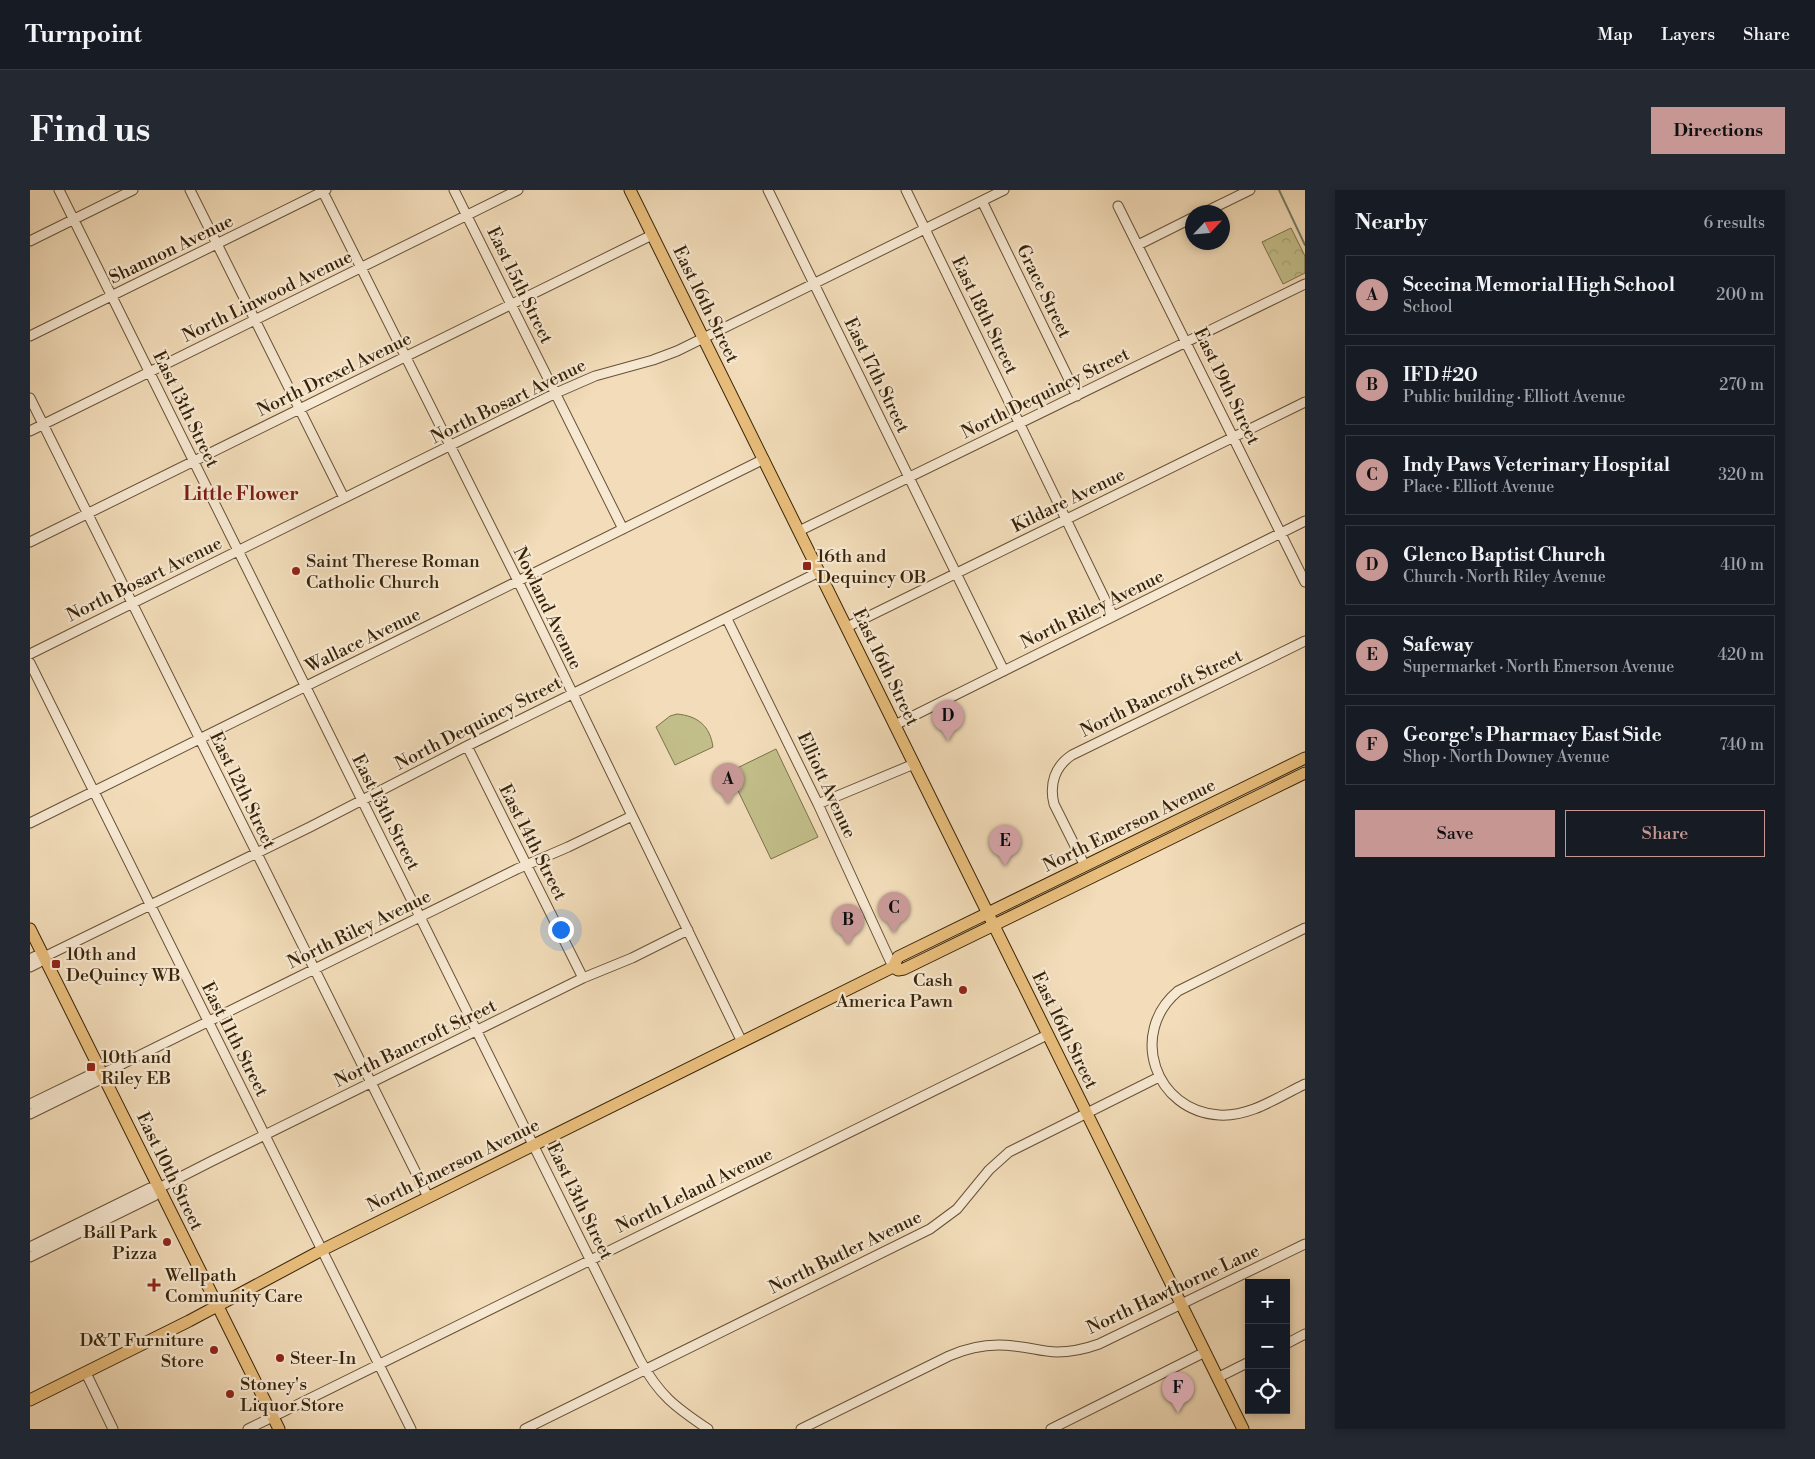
<!DOCTYPE html>
<html lang="en">
<head>
<meta charset="utf-8">
<style>
  :root { --surface:#171b24; --page:#242831; --text:#f1f3f6; --muted:#9ea1a6; --line:#363941; --accent:#c59692 }
  body { margin:0; font-family:"Libre Bodoni",serif; background:var(--page); color:var(--text) }
  .controls { position:absolute; right:15px; bottom:15px; display:grid; overflow:hidden; border-radius:0px; box-shadow:0 2px 8px #0003 }
  .controls button { width:45px; height:45px; display:grid; place-items:center; padding:0; border:0; border-bottom:1px solid var(--line); background:var(--surface); color:var(--text); font:25px sans-serif }
  .compass { position:absolute; left:1155px; top:15px; width:45px; height:45px; border-radius:50%; background:var(--surface); box-shadow:0 2px 8px #0003; rotate:64deg }
  .you { position:absolute; left:530px; top:739px; width:18px; height:18px; margin:-12px; border:4px solid #fff; border-radius:50%; background:#1a73e8; box-shadow:0 0 0 8px #1a73e833 }
  .badge { display:grid; place-items:center; width:32px; height:32px; border-radius:50%; background:var(--accent); color:#111; font-size:16px; font-weight:700 }
  .pin { position:absolute; translate:-50% -41px; filter:drop-shadow(0 1px 2px #0008) }
  .pin::after { content:''; position:absolute; top:26px; width:18px; height:15px; background:inherit; clip-path:polygon(0 0,100% 0,50% 100%) }
  .list { margin:0; padding:0; list-style:none }
  h2 { display:flex; justify-content:space-between; align-items:center; height:65px; margin:0; padding:0 20px; font-size:21px }
  h2 small { font-size:16px; font-weight:400; color:var(--muted) }
  .list li { display:grid; grid-template-columns:32px 1fr auto; gap:15px; align-items:center; box-sizing:border-box; height:80px; margin:0 10px 10px; padding:0 10px; border:1px solid var(--line); border-radius:0px }
  .list b { display:block; font-size:19px; white-space:nowrap }
  .list p { margin:0; font-size:16px; white-space:nowrap; color:var(--muted) }
  .list em { font-size:16px; font-style:normal; color:var(--muted) }
  .actions { display:flex; gap:10px; padding:15px 20px }
  .actions a { flex:1; padding:11px 0; border:1px solid var(--accent); border-radius:0px; text-align:center; font-size:18px; color:var(--accent) }
  .actions .main { background:var(--accent); color:#111 }
  .icon { flex:none; width:28px; height:28px; fill:none; stroke:currentColor; stroke-width:2; stroke-linecap:round; stroke-linejoin:round }
  .map { position:relative; flex:none; width:1275px; height:1239px; overflow:hidden; border-radius:0px }
  header { display:flex; align-items:center; gap:30px; box-sizing:border-box; height:70px; padding:0 25px; background:var(--surface); border-bottom:1px solid var(--line) }
  header strong { font-size:24px }
  nav { display:flex; gap:28px; margin-inline-start:auto; font-size:18px }
  .intro { display:flex; align-items:center; justify-content:space-between; box-sizing:border-box; height:120px; padding:0 30px }
  h1 { margin:0; font-size:35px }
  .button { padding:12px 22px; border-radius:0px; background:var(--accent); color:#111; font-size:18px; font-weight:700 }
  main { display:flex; gap:30px; padding:0 30px }
  aside { flex:1; background:var(--surface); border-radius:0px; box-shadow:0 2px 8px #0003 }
  .map>svg:first-child { display:block }
  .park { fill:url(#park-crowns); stroke:#7c714a }
  .pitch { fill:#c2be8a; stroke:#7c714a }
  .lines { fill:none; stroke-linecap:round; stroke-linejoin:round }
  .stream { stroke:#747f69; stroke-width:2 }
  .minor-casing { stroke:#665235; stroke-width:11 }
  .major-casing { stroke:#372409; stroke-width:13 }
  .minor { stroke:#f7e8d2; stroke-width:9 }
  .major { stroke:#e9be7c; stroke-width:11 }
  .poi-dot { fill:#8f2418; stroke:#f7e8d2; stroke-width:2 }
  .labels { text-anchor:middle; stroke-width:4.5; stroke-linejoin:round; paint-order:stroke }
  .street-label { font-size:18px; fill:#372409; stroke:#f7e8d2 }
  .poi-label { font-size:18px; fill:#372409; stroke:#f7e8d2; text-anchor:start }
  .neighbourhood-label { font-size:19px; font-weight:bold; fill:#7a1f14; stroke:#f7e8d2 }
</style>
</head>
<body>
<header>
<strong>Turnpoint</strong>
<nav><a>Map</a><a>Layers</a><a>Share</a></nav>
</header>
<div class="intro"><h1>Find us</h1><a class="button">Directions</a></div>
<main>
<div class="map">
<svg width="1275" height="1239" viewBox="0 0 1275 1239">
  <defs>
    <pattern id="park-crowns" width="20" height="18" patternUnits="userSpaceOnUse" patternTransform="scale(1.25)"><rect width="20" height="18" fill="#c2be8a"/><path d="M2 6a3 3 0 1 1 6 0M12 15a3 3 0 1 1 6 0" fill="none" stroke="#a7a376"/></pattern>
  </defs>
  <rect width="100%" height="100%" fill="#f2dcb9"/>
  <filter id="stains"><feTurbulence type="fractalNoise" baseFrequency=".004" numOctaves="4"/><feColorMatrix values="0 0 0 0 .2 0 0 0 0 .09 0 0 0 0 .02 0 0 0 .5 -.17"/></filter>
  <radialGradient id="worn" r=".72"><stop offset=".6" stop-color="#630" stop-opacity="0"/><stop offset="1" stop-color="#630" stop-opacity=".3"/></radialGradient>
  <path class="park" d="M1261,38l14,28v17l-22,11 -21,-42z"/>
  <path class="pitch" d="M647,524c21,2 33,12 36,33l-38,18 -19,-38 14,-11z
    M746,559l42,88 -47,22 -42,-87z"/>
  <g class="lines">
    <path class="stream" d="M1249,0l26,55"/>
    <g class="minor-casing">
      <path id="minor" d="M29,0l581,1170c19,35 35,47 68,69
        M160,0l154,308
        M292,0l196,391 224,461
        M424,0l169,339
        M738,0l236,481
        M876,0l207,426
        M952,11l95,195
        M1088,16l187,376
        M1175,22l45,-22
        M0,51l103,-51
        M1108,55l54,-27
        M0,146l296,-146
        M0,208l398,799
        M0,241l488,-241
        M769,341l506,-247
        M0,352l622,-307
        M697,429l91,185 75,163
        M817,437l458,-225
        M0,464l526,-261 39,-17 58,-16 24,-9 327,-161
        M0,473l381,766
        M865,535l410,-204
        M437,556l116,232
        M788,614l96,-40
        M0,633l734,-364
        M1055,676l-31,-62c-5,-20 1,-38 18,-49l233,-114
        M1275,738l-127,63c-50,42 -23,120 41,124 31,2 59,-18 86,-31
        M0,769l6,-3 8,1
        M0,777l8,-4 6,-6 266,-130 157,-81 352,-174
        M0,914l64,-31 8,1 415,-205 51,-22 64,-31
        M0,924l67,-33 5,-7
        M0,1057l120,-59h9
        M0,1067l124,-61 5,-8 53,-27 371,-183 49,-20 56,-28
        M1256,1154l19,-10
        M56,1183l27,56
        M1187,1188l32,-16
        M218,1239l799,-394
        M495,1239l405,-200 27,-20 32,-39 20,-18 150,-75
        M771,1239l148,-73c20,-9 43,-13 65,-10 15,1 28,6 43,6 15,0 28,-3 42,-8l206,-100
        M1021,1239l154,-77"/>
    </g>
    <g class="major-casing">
      <path id="major" d="M600,0l613,1239
        M0,739l249,500
        M863,777l5,3 6,-1 401,-196
        M0,1210l159,-79 133,-71 571,-283 5,-10 407,-199"/>
    </g>
    <use href="#minor" class="minor"/>
    <use href="#major" class="major"/>
  </g>
  <g class="poi-dot">
    <rect x="772" y="371" width="10" height="10" rx="2.5"/>
    <circle cx="266" cy="381" r="5"/>
    <rect x="21" y="769" width="10" height="10" rx="2.5"/>
    <circle cx="933" cy="800" r="5"/>
    <rect x="56" y="872" width="10" height="10" rx="2.5"/>
    <circle cx="137" cy="1052" r="5"/>
    <path d="M121.5 1087.5h5v5h5v5h-5v5h-5v-5h-5v-5h5z"/>
    <circle cx="184" cy="1160" r="5"/>
    <circle cx="250" cy="1168" r="5"/>
    <circle cx="200" cy="1204" r="5"/>
  </g>
  <g class="labels">
    <g class="street-label">
      <text transform="translate(141 59) rotate(-26)" y="6">Shannon Avenue</text>
      <text transform="translate(490 95) rotate(64)" y="6">East 15th Street</text>
      <text transform="translate(1014 101) rotate(64)" y="6">Grace Street</text>
      <text transform="translate(237 106) rotate(-26)" y="6">North Linwood Avenue</text>
      <text transform="translate(676 114) rotate(64)" y="6">East 16th Street</text>
      <text transform="translate(955 125) rotate(64)" y="6">East 18th Street</text>
      <text transform="translate(304 184) rotate(-26)" y="6">North Drexel Avenue</text>
      <text transform="translate(847 185) rotate(64)" y="6">East 17th Street</text>
      <text transform="translate(1197 196) rotate(64)" y="6">East 19th Street</text>
      <text transform="translate(1015 203) rotate(-26)" y="6">North Dequincy Street</text>
      <text transform="translate(478 211) rotate(-26)" y="6">North Bosart Avenue</text>
      <text transform="translate(156 219) rotate(64)" y="6">East 13th Street</text>
      <text transform="translate(1038 310) rotate(-26)" y="6">Kildare Avenue</text>
      <text transform="translate(114 389) rotate(-26)" y="6">North Bosart Avenue</text>
      <text transform="translate(518 418) rotate(64)" y="6">Nowland Avenue</text>
      <text transform="translate(1062 419) rotate(-26)" y="6">North Riley Avenue</text>
      <text transform="translate(333 450) rotate(-26)" y="6">Wallace Avenue</text>
      <text transform="translate(856 477) rotate(64)" y="6">East 16th Street</text>
      <text transform="translate(1131 503) rotate(-26)" y="6">North Bancroft Street</text>
      <text transform="translate(448 533) rotate(-27)" y="6">North Dequincy Street</text>
      <text transform="translate(797 595) rotate(65)" y="6">Elliott Avenue</text>
      <text transform="translate(213 600) rotate(64)" y="6">East 12th Street</text>
      <text transform="translate(356 622) rotate(63)" y="6">East 13th Street</text>
      <text transform="translate(1099 635) rotate(-26)" y="6">North Emerson Avenue</text>
      <text transform="translate(503 652) rotate(63)" y="6">East 14th Street</text>
      <text transform="translate(329 739) rotate(-26)" y="6">North Riley Avenue</text>
      <text transform="translate(1035 840) rotate(64)" y="6">East 16th Street</text>
      <text transform="translate(205 849) rotate(63)" y="6">East 11th Street</text>
      <text transform="translate(385 853) rotate(-26)" y="6">North Bancroft Street</text>
      <text transform="translate(423 975) rotate(-26)" y="6">North Emerson Avenue</text>
      <text transform="translate(140 981) rotate(64)" y="6">East 10th Street</text>
      <text transform="translate(664 1000) rotate(-26)" y="6">North Leland Avenue</text>
      <text transform="translate(550 1011) rotate(64)" y="6">East 13th Street</text>
      <text transform="translate(815 1062) rotate(-26)" y="6">North Butler Avenue</text>
      <text transform="translate(1143 1099) rotate(-25)" y="6">North Hawthorne Lane</text>
    </g>
    <g class="poi-label">
      <text x="787" y="372">16th and<tspan x="787" dy="21">Dequincy OB</tspan></text>
      <text x="276" y="377">Saint Therese Roman<tspan x="276" dy="21">Catholic Church</tspan></text>
      <text x="36" y="770">10th and<tspan x="36" dy="21">DeQuincy WB</tspan></text>
      <text x="923" y="796" text-anchor="end">Cash<tspan x="923" dy="21">America Pawn</tspan></text>
      <text x="71" y="873">10th and<tspan x="71" dy="21">Riley EB</tspan></text>
      <text x="127" y="1048" text-anchor="end">Ball Park<tspan x="127" dy="21">Pizza</tspan></text>
      <text x="135" y="1091">Wellpath<tspan x="135" dy="21">Community Care</tspan></text>
      <text x="174" y="1156" text-anchor="end">D&amp;T Furniture<tspan x="174" dy="21">Store</tspan></text>
      <text x="260" y="1174">Steer-In</text>
      <text x="210" y="1200">Stoney's<tspan x="210" dy="21">Liquor Store</tspan></text>
    </g>
    <g class="neighbourhood-label">
      <text x="211" y="310">Little Flower</text>
    </g>
  </g>
  <rect width="100%" height="100%" filter="url(#stains)"/>
  <rect width="100%" height="100%" fill="url(#worn)"/>
</svg>
<div class="controls">
<button>+</button>
<button>−</button>
<button><svg class="icon" aria-label="locate" viewBox="0 0 24 24"><circle cx="12" cy="12" r="6"/><path d="M12 2v4M12 18v4M2 12h4M18 12h4"/></svg></button>
</div>
<svg class="compass" viewBox="-18 -18 36 36"><path d="M0-13l5 13h-10z" fill="#e53935"/><path d="M0 13l5-13h-10z" fill="#9ea1a6"/></svg>
<div class="you"></div>
<div class="pin badge" style="left:698px;top:614px">A</div>
<div class="pin badge" style="left:818px;top:755px">B</div>
<div class="pin badge" style="left:864px;top:743px">C</div>
<div class="pin badge" style="left:918px;top:551px">D</div>
<div class="pin badge" style="left:975px;top:676px">E</div>
<div class="pin badge" style="left:1148px;top:1223px">F</div>
</div>
<aside>
<h2>Nearby<small>6 results</small></h2>
<ul class="list">
<li><span class="badge">A</span><div><b>Scecina Memorial High School</b><p>School</p></div><em>200 m</em></li>
<li><span class="badge">B</span><div><b>IFD #20</b><p>Public building · Elliott Avenue</p></div><em>270 m</em></li>
<li><span class="badge">C</span><div><b>Indy Paws Veterinary Hospital</b><p>Place · Elliott Avenue</p></div><em>320 m</em></li>
<li><span class="badge">D</span><div><b>Glenco Baptist Church</b><p>Church · North Riley Avenue</p></div><em>410 m</em></li>
<li><span class="badge">E</span><div><b>Safeway</b><p>Supermarket · North Emerson Avenue</p></div><em>420 m</em></li>
<li><span class="badge">F</span><div><b>George's Pharmacy East Side</b><p>Shop · North Downey Avenue</p></div><em>740 m</em></li>
</ul>
<div class="actions"><a class="main">Save</a><a>Share</a></div>
</aside>
</main>
</body>
</html>
